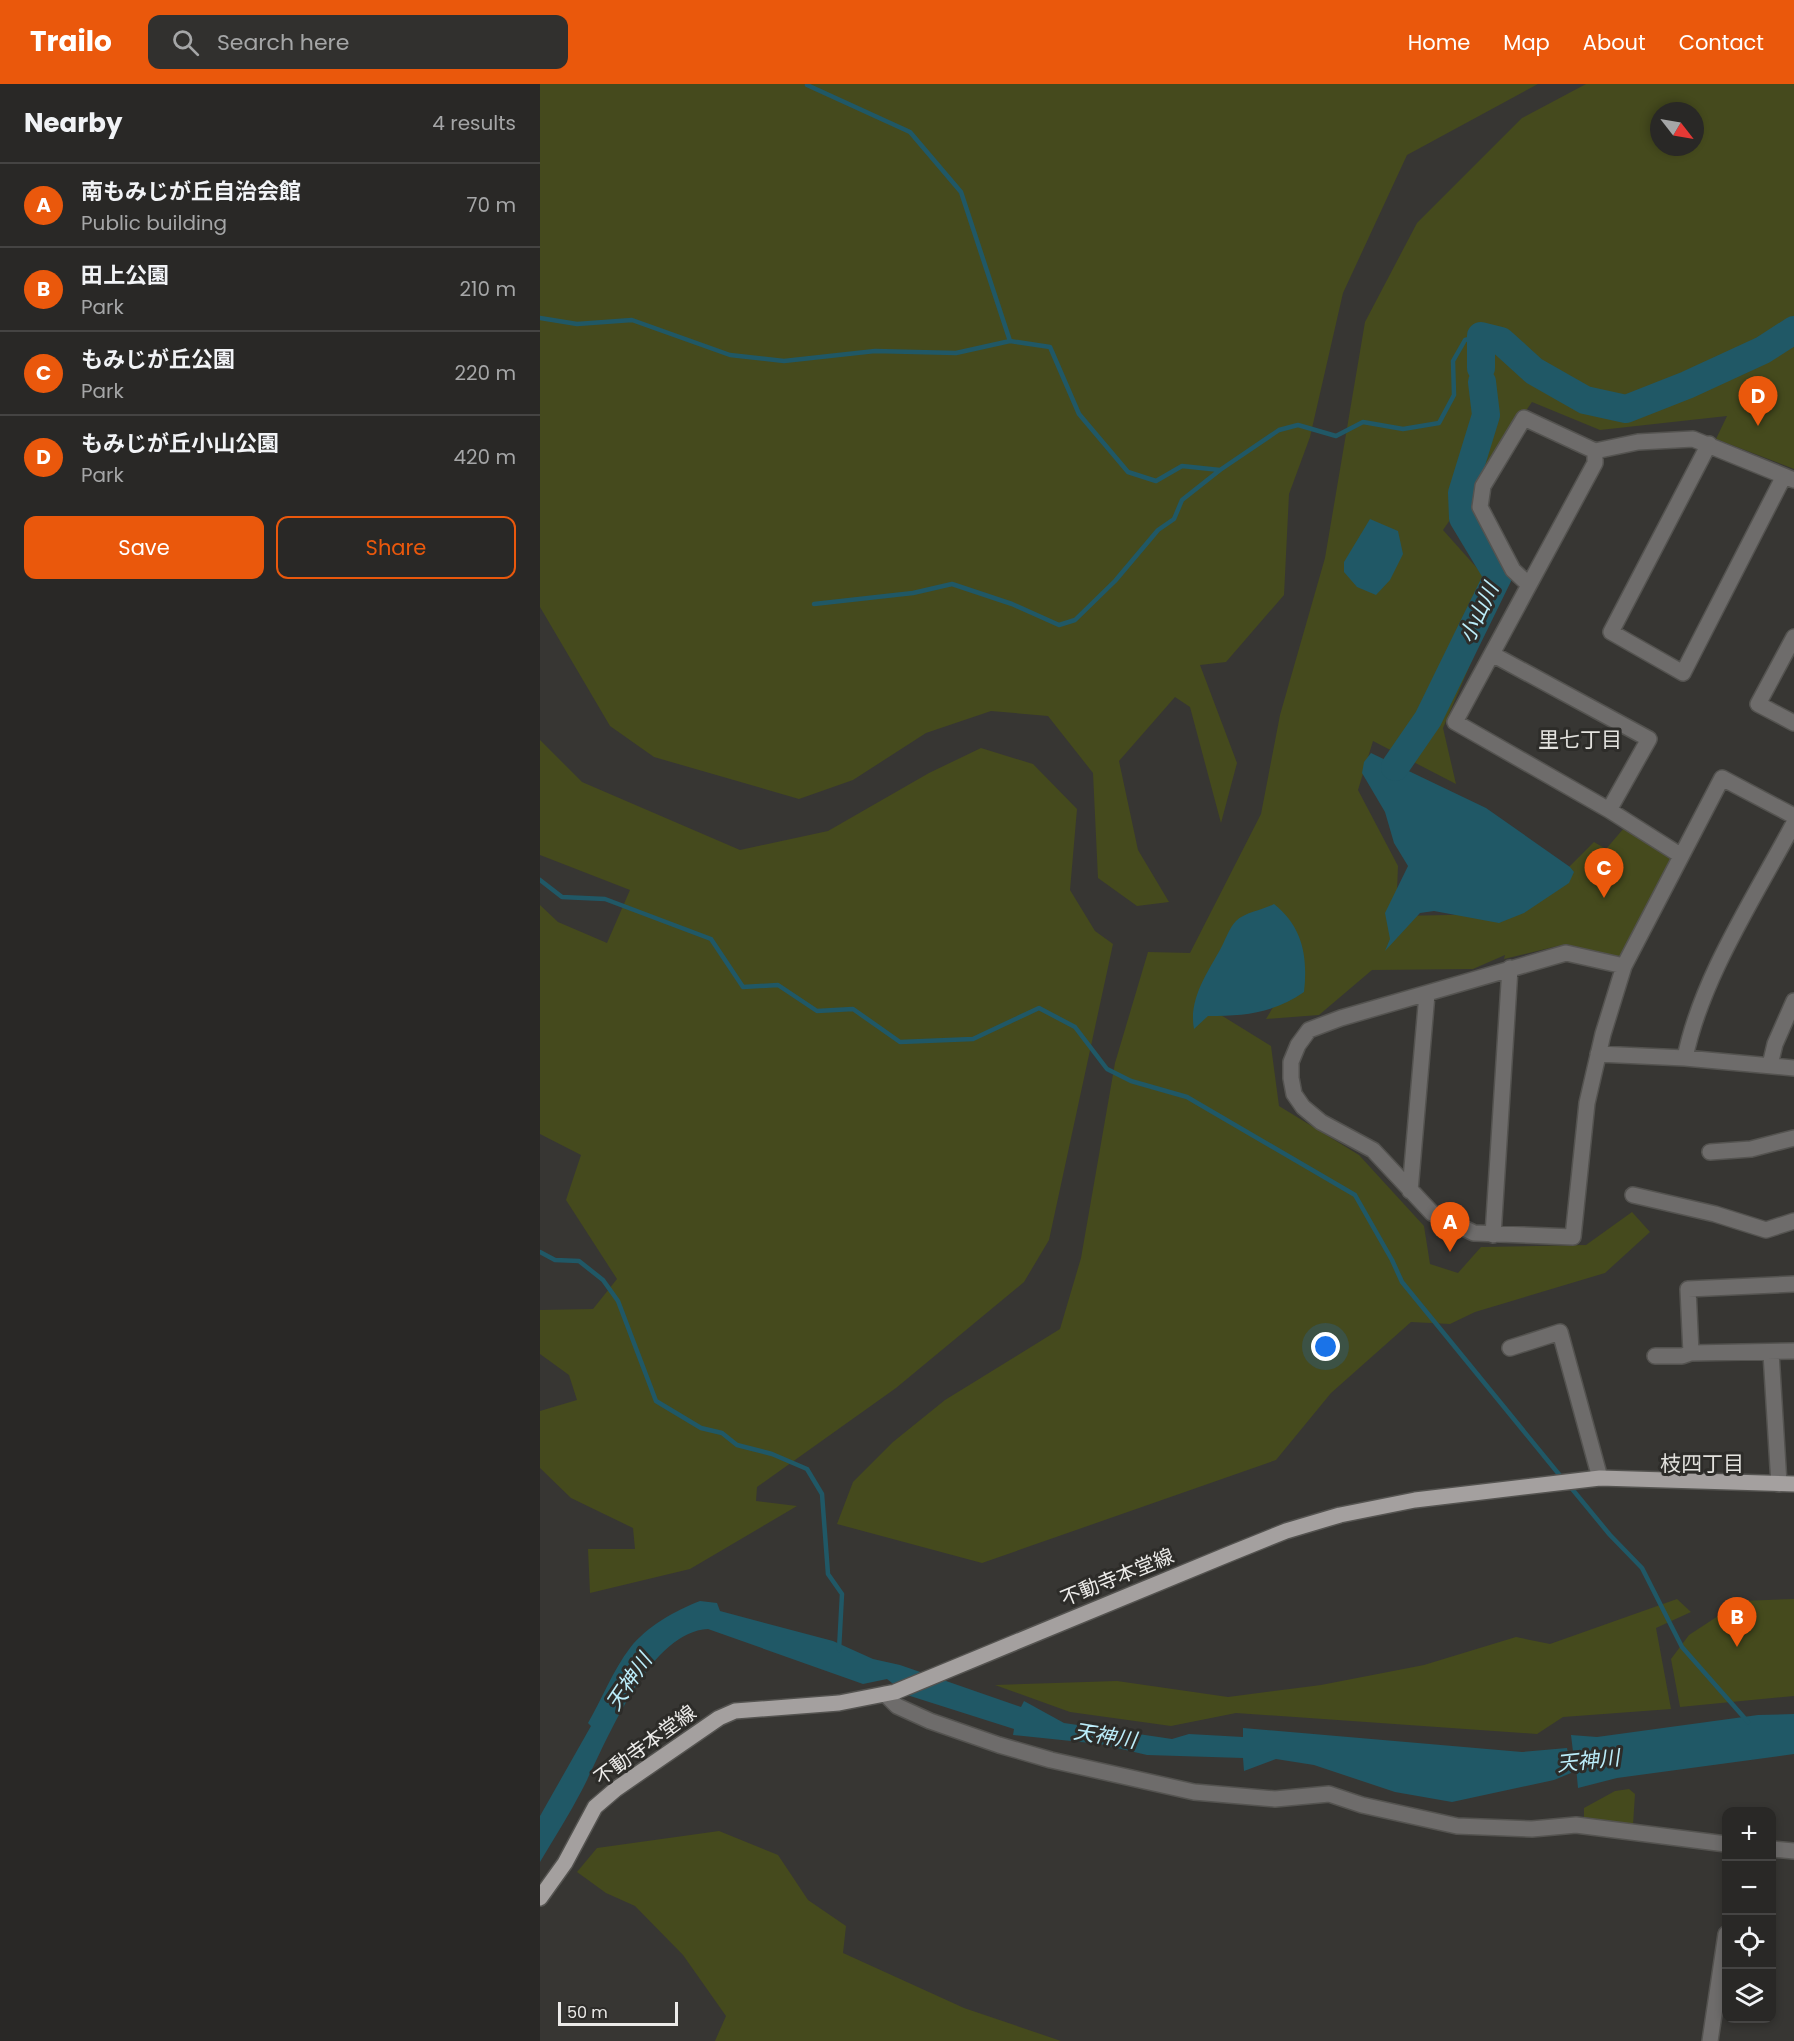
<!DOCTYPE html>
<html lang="en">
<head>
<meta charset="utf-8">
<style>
  :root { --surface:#292826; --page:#31302e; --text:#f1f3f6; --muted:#a5a6a7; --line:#454443; --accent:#ea580c }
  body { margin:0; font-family:Poppins,"Noto Sans JP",sans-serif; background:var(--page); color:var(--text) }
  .controls { position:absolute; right:18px; bottom:18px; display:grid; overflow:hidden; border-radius:12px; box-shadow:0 3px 9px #0003 }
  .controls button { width:54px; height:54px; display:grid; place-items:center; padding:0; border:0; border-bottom:2px solid var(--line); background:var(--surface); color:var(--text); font:30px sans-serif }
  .compass { position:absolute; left:1110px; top:18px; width:54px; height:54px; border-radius:50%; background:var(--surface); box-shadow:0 3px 9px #0003; rotate:121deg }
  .scale { position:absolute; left:18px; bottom:15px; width:120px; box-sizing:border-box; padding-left:6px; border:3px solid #ecebe9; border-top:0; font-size:16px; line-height:21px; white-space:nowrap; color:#ecebe9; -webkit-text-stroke:4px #2d2c29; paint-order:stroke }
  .you { position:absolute; left:786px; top:1263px; width:21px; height:21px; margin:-15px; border:4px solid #fff; border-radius:50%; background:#1a73e8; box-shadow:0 0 0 9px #1a73e833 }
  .badge { display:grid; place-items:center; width:39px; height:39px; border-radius:50%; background:var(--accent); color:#fff; font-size:20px; font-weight:700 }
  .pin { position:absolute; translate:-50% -50px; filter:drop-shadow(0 2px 3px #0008) }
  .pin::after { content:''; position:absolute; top:32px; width:21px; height:18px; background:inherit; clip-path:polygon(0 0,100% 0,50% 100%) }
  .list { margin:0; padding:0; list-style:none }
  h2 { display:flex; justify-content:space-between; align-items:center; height:78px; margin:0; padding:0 24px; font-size:26px }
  h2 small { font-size:20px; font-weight:400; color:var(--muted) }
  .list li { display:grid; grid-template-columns:39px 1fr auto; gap:18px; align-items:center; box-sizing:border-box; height:84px; padding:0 24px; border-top:2px solid var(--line) }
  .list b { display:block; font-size:22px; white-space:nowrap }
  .list p { margin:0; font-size:20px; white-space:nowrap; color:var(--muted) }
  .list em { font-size:20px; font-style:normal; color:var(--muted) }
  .actions { display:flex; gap:12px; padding:18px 24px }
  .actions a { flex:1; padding:14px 0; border:2px solid var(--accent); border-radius:12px; text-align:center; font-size:21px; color:var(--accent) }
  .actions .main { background:var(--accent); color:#fff }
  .icon { flex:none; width:33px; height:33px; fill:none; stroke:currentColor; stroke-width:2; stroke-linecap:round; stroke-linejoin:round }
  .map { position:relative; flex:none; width:1254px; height:1957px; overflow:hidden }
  header { display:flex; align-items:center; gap:36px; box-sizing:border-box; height:84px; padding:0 30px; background:var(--accent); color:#fff }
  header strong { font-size:28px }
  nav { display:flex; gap:33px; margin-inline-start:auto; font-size:21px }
  .search { width:420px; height:54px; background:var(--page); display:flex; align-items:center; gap:15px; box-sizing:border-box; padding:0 21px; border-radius:12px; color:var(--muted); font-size:22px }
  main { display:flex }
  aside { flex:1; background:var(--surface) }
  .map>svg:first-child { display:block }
  .green { fill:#454a1d; fill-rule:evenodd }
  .water { fill:#205866 }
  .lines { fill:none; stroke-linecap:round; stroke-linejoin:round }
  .stream { stroke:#205866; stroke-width:4.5 }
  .river { stroke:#205866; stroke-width:28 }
  .minor-casing { stroke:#545350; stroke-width:18 }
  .major-casing { stroke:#545350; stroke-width:18 }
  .minor { stroke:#6e6c6b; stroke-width:15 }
  .major { stroke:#a4a09f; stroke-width:15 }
  .labels { text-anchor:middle; stroke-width:6; stroke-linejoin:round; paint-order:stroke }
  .street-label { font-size:20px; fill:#ecebe9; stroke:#2d2c29 }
  .water-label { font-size:21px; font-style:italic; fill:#bcedfa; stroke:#2d2c29 }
  .neighbourhood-label { font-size:21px; fill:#e3e2de; stroke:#2d2c29 }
</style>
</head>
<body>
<header>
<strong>Trailo</strong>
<div class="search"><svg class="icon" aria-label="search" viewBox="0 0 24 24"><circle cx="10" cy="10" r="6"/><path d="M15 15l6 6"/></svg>Search here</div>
<nav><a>Home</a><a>Map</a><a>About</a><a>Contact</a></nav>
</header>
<main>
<aside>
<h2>Nearby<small>4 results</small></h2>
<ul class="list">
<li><span class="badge">A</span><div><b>南もみじが丘自治会館</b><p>Public building</p></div><em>70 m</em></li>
<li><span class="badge">B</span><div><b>田上公園</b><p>Park</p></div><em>210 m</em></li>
<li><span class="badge">C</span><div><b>もみじが丘公園</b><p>Park</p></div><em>220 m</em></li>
<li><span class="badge">D</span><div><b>もみじが丘小山公園</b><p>Park</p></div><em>420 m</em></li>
</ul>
<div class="actions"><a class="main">Save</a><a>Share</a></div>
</aside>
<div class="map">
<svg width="1254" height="1957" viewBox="0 0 1254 1957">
  <rect width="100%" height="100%" fill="#373633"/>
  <path class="green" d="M0,0h998l-131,71 -64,138 -33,144 -21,57 -5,101 -58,67 -26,3 37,98 -16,60 -31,-116 -15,-10 -56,64 19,89 31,52 -32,4 -39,-28 -5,-105 -45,-57 -57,-5 -65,22 -73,47 -54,19 -145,-42 -44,-31 -70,-119z
    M1046,0h208v385l-78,-30 11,-23 -127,14 -68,-28 -89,128 42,47 9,32 -51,119 13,56 -83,-43 -15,49 40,76 -2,50 105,-2 55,-34 38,-38 12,7 18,-21 49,29 -53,101 -54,-14 -62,15 1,-4 -32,14 -101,1 -53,45 -53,4 25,-42 -88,27 68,42 8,60 80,49 65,71 6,38 28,9 23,-26 105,-2 46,-33 18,20 -45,41 -130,39 -25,12 -39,-2 -80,71 -55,67 -294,103 -145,-39 16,-42 40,-40 52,-42 115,-71 21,-71 34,-195 33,-111 42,1 71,-139 19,-99 45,-157 40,-236 52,-99 105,-105zM1119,27h36v36h-36z
    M0,656l42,42 158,68 88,-19 101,-58 52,-25 52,16 44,45 -7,81 25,41 18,13 -64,296 -25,42 -128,106 -139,99 -1,14 41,5 -107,63 -100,24 -2,-44h47l-2,-21 -62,-30 -31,-30v-57l37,-11 -8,-25 -29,-21v-44l53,-1 24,-30 -51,-79 15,-45 -41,-21v-229l18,17 49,21 23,-53 -90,-35z
    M1137,1515l14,13 -35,16 15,81 -108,8 -26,17 -301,-21 -65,13 -101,-14 -75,-27 122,-4 111,16 93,-12 103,-20 92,-28 34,7z
    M1254,1515v97l-114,11 -9,-48 18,-24 52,-34z
    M1089,1705l6,5 -2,31 -49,-8v-9l31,-17z
    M179,1747l59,24 30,45 38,26 -3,27 121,55 97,33h-346l11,-25 -43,-61 -48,-49 -29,-13 -29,-21 20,-24z"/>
  <path class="water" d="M830,435l28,12 5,23 -13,26 -14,15 -19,-8 -13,-15v-10z
    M831,669l115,55 84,59 4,5 -5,11 -45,30 -25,10 -65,-12 -14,2 -35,38 5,-12 -5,-26 23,-47 -14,-23 -9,-31 -23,-39 2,-11z
    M734,820c29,23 34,53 30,88 -30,21 -60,24 -96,24l-14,13c-6,-31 15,-58 28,-83 4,-8 8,-19 14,-25 9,-9 27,-11 38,-17z
    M160,1517l17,2 3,8 113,30 40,18 27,6 121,42 3,-6 40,22 108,16 17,-5 54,3v-9l279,24 45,-4 2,11 5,1 -3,-25 26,2 161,-22 36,-1v40l-177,24 -39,10 -2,-21 -6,2 1,4 -17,7 -102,22 -57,-10 -81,-27 -38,-6 -32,12 -1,-13 -96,-3 -47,-11 -87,-9 1,-6 -107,-34 -20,-16 -24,5 -155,-55c-60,3 -102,115 -126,161 -13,25 -28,48 -42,72v-46l51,-90 -3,-3c14,-24 25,-53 42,-75 16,-21 46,-38 70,-47z"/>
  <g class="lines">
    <path class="stream" d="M267,1l103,47 51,60 49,149
      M0,234l37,6 55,-4 98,35 54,6 91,-10 81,2 54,-12 40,6 29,67 49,58 28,9 26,-15 38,4
      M274,520l99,-11 39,-9 60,20 47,21 16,-5 40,-39 43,-51 16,-11 8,-19 38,-30 59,-40 19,-5 38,11 27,-14 40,7 36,-6 15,-28 -1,-34 12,-21 16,-4
      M0,796l22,17 43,2 106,40 32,48 35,-2 39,26 36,-2 47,33 73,-3 66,-31 36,19 32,42 24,12 56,16 168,98 37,65 10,22 160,196
      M0,1168l15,8 24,1 24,19 15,21 38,100 45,27 21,5 15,12 35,9 35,15 15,25 6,80 14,20 -3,56
      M1028,1400l42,51 32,33 40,79 66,75"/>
    <path class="river" d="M941,284v-32l20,5 33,30 51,29 41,9 61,-24 76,-35 31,-20
      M855,683l33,-48 70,-143 -35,-58 -1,-25 24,-78 -4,-33"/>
    <g class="minor-casing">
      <path id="minor" d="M1169,360l-98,188 72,41 101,-197
        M989,501l-16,-15 -33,-63 3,-21 41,-68 71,33
        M1254,553l-36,67 36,19
        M952,570l157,85 -40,71
        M1140,771l-71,-45 -154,-88 140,-259v-12l43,-9 55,-3 101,41
        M1084,882l-58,-13 -225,65 -32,12 -11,15 -7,17v16l3,16 9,13 18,15 52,28 59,63 42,20 99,4 14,-134 16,-69 21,-68 98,-188 72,38
        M1058,970l87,4 109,10
        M1145,974c16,-80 71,-163 109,-235
        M1230,981l5,-21 19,-43
        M1170,1068l41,-3 43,-11
        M870,1107l17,-197
        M1093,1111l82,19 51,16 28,-9
        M953,1151l17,-267
        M1254,1200l-106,5 3,64 103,-2
        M970,1264l50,-16 40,146
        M1231,1269l8,131
        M1115,1272h27l9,-3
        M345,1610l12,12 33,15 69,24 52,15 143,32 81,7 54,-5 33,11 95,21 75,3 44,-4 150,19
        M1232,1765l22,2
        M1170,1957l16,-107"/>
    </g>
    <g class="major-casing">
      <path id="major" d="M0,1814l25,-35 30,-56 21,-18 103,-71 16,-7 104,-8 56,-11 334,-138 57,-23 54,-16 75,-15 185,-22 194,6"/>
    </g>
    <use href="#minor" class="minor"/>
    <use href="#major" class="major"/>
  </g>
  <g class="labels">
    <g class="street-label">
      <text transform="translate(577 1493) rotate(-22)" y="7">不動寺本堂線</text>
      <text transform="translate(105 1661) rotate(-36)" y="7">不動寺本堂線</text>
    </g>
    <g class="water-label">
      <text transform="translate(939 529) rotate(-65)" y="7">小山川</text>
      <text transform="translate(89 1598) rotate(-56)" y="7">天神川</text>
      <text transform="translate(565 1652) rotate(9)" y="7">天神川</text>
      <text transform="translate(1048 1677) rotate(-6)" y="7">天神川</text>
    </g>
    <g class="neighbourhood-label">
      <text x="1040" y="663">里七丁目</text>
      <text x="1162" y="1387">枝四丁目</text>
    </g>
  </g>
</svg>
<div class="controls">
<button>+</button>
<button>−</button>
<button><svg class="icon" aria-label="locate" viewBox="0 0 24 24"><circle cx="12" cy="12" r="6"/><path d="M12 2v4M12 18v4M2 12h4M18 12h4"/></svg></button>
<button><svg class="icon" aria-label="layers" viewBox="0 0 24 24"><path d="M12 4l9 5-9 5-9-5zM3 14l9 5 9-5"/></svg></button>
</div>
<svg class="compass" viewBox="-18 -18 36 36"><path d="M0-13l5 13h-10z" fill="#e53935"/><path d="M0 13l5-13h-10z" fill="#a5a6a7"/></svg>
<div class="scale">50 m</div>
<div class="you"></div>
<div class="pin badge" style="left:910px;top:1168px">A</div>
<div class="pin badge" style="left:1197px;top:1563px">B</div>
<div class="pin badge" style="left:1064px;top:814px">C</div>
<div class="pin badge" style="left:1218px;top:342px">D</div>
</div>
</main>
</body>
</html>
